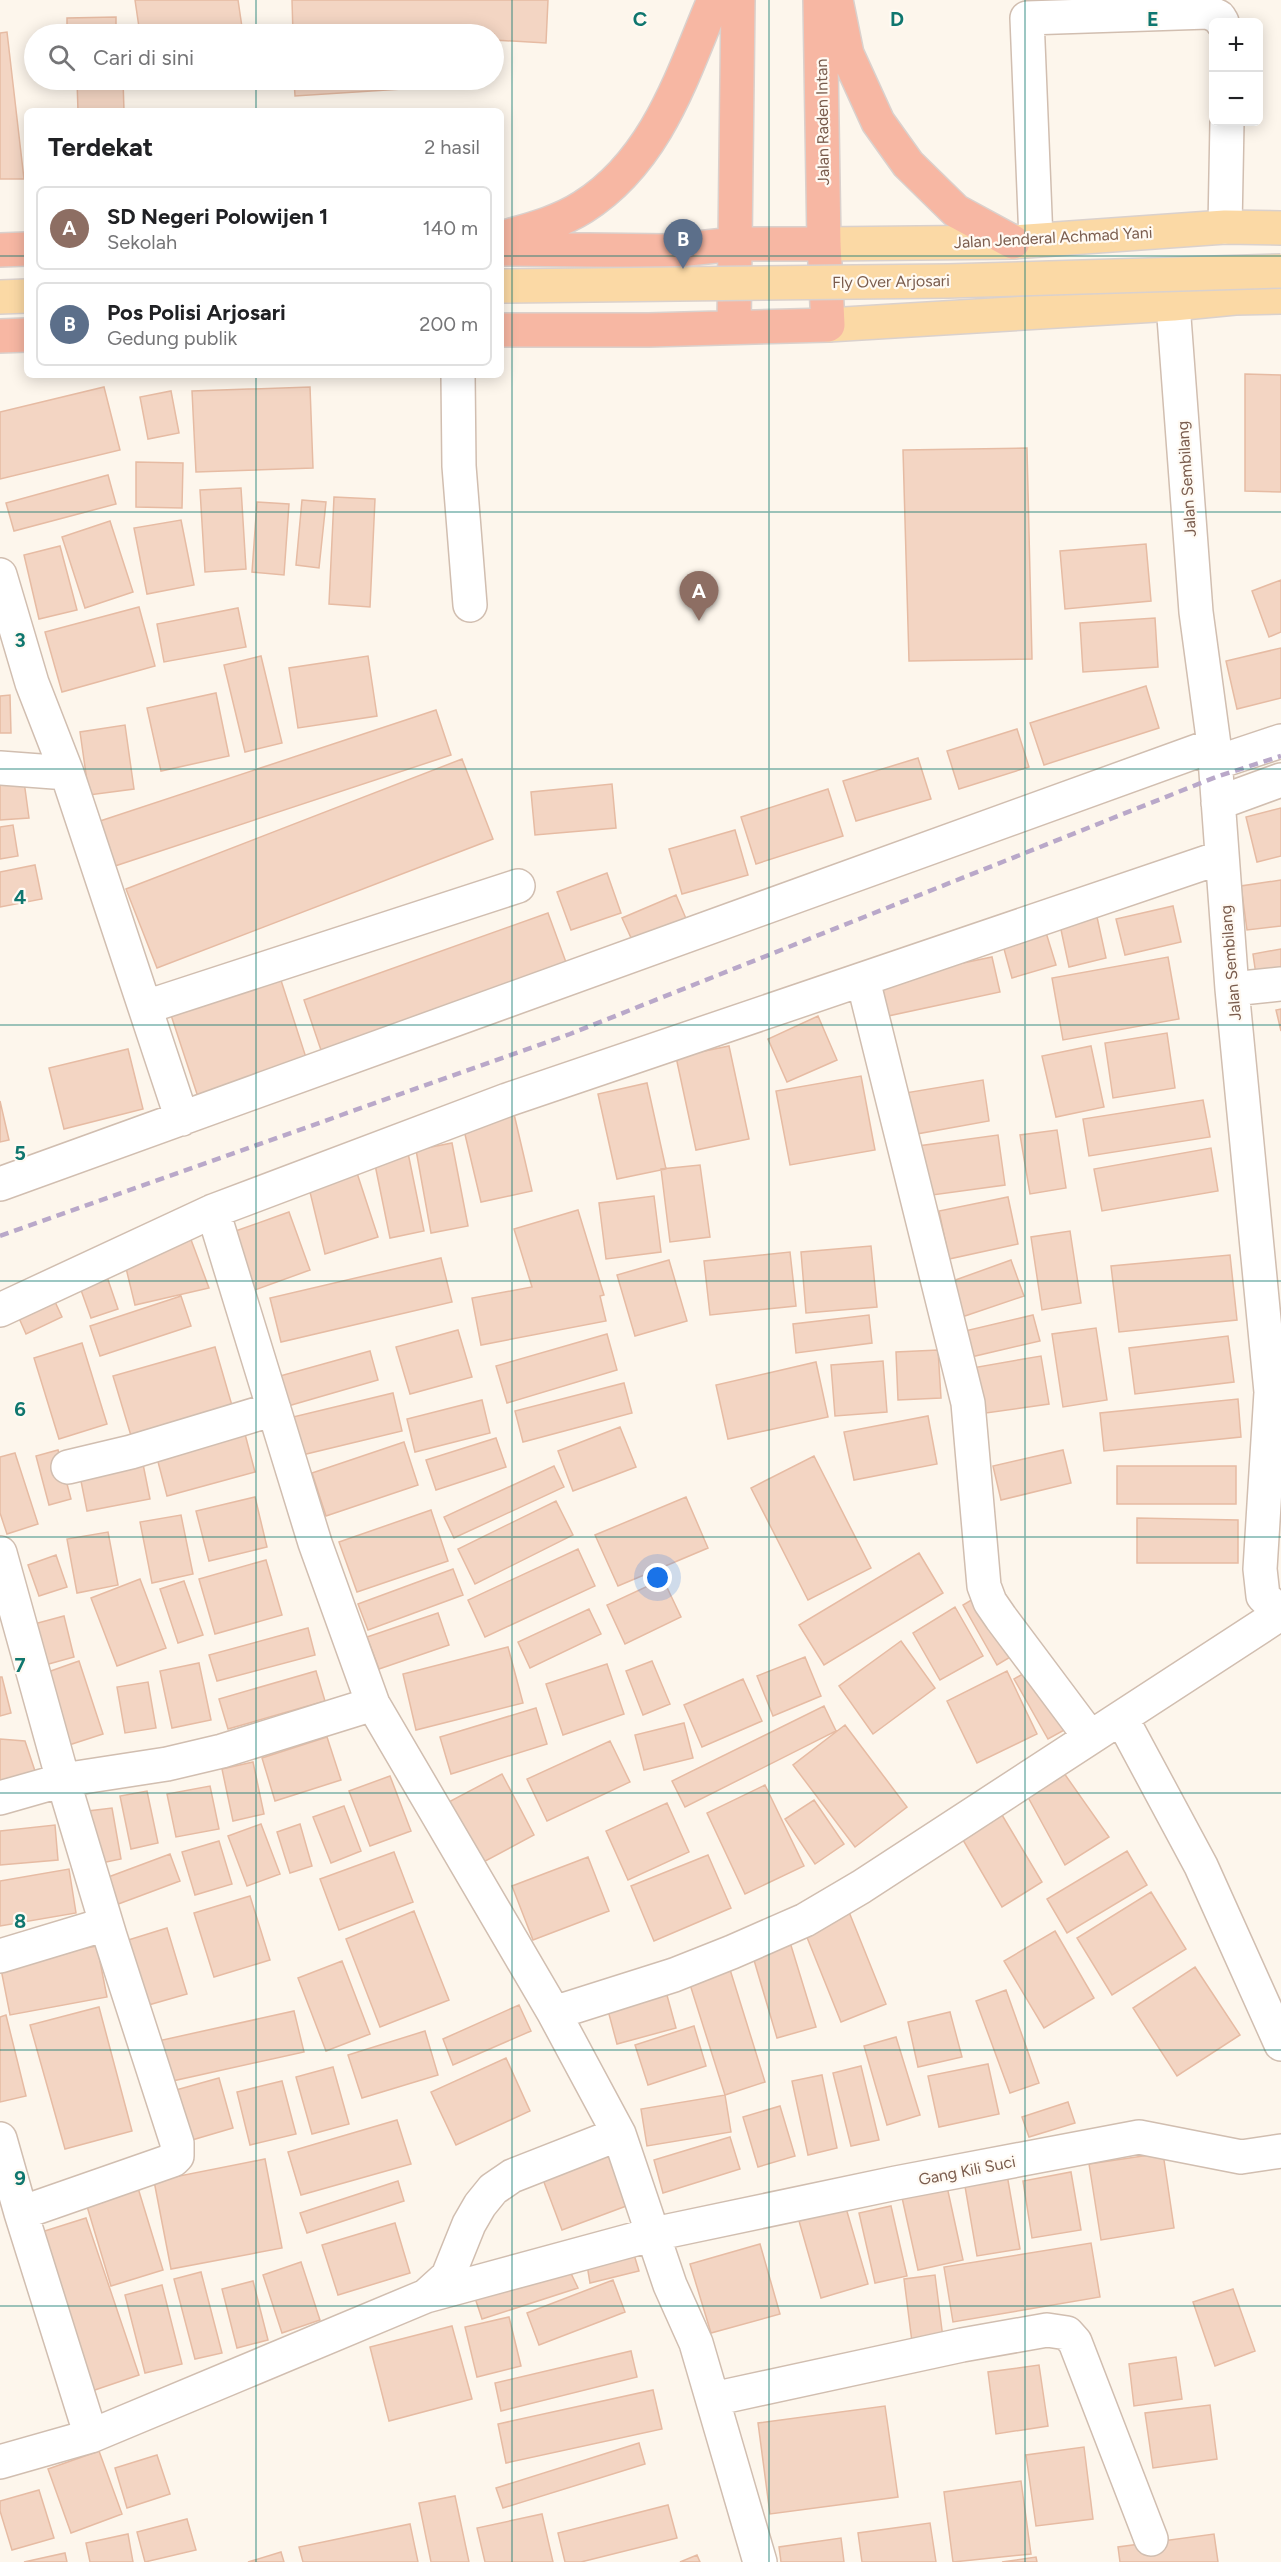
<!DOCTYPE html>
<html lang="id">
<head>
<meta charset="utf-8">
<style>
  :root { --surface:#fff; --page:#f6f6f6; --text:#202124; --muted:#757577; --line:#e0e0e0; --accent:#0b8043 }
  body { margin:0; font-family:Figtree,sans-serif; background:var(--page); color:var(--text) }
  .controls { position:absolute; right:18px; top:18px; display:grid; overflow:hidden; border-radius:9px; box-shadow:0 3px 15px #0003 }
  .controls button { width:54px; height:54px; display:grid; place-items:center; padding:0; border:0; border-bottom:2px solid var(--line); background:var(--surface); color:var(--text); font:30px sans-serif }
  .you { position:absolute; left:658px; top:1578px; width:21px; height:21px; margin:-15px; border:4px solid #fff; border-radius:50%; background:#1a73e8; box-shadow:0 0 0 9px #1a73e833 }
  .badge { display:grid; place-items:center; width:39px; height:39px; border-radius:50%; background:var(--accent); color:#fff; font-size:20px; font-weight:700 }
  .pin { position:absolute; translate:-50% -50px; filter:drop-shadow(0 2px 3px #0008) }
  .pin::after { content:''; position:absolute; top:32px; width:21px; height:18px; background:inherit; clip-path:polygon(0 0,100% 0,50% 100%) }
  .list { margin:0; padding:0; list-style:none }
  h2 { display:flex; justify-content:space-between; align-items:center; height:78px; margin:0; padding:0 24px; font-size:26px }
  h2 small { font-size:20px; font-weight:400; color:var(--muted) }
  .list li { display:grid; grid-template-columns:39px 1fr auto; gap:18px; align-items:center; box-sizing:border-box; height:84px; margin:0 12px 12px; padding:0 12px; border:2px solid var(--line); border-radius:9px }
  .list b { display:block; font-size:22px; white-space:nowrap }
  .list p { margin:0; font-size:20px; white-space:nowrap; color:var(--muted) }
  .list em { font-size:20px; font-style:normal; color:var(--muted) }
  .icon { flex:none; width:33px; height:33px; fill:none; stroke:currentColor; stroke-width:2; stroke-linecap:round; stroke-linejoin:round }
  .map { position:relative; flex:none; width:1281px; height:2562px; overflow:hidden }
  .search { position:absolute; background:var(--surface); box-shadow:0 3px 15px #0003; left:24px; top:24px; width:480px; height:66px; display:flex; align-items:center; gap:15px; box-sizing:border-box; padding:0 21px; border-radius:33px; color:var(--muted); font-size:22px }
  .panel { position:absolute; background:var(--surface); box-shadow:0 3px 15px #0003; left:24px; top:108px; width:480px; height:270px; border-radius:9px }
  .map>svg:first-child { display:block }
  .building { fill:#f3d5c3; stroke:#e6bba3; stroke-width:1.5 }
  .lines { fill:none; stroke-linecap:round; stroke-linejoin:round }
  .minor-casing { stroke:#d1beb0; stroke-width:36 }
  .major-casing { stroke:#dad1cd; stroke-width:36 }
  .highway-casing { stroke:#dad1cd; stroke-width:36 }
  .minor { stroke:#fff; stroke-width:33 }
  .major { stroke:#fbd9a5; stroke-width:33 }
  .highway { stroke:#f7b7a3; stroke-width:33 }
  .rail { stroke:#b9a8c9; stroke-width:4.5; stroke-dasharray:9 6; stroke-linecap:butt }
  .major-bridge-casing { stroke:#dad1cd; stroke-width:36; stroke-linecap:butt }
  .major-bridge { stroke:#fbd9a5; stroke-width:33 }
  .grid { fill:none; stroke:#0f766e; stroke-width:1.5; stroke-opacity:0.55 }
  .labels { text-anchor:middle; stroke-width:4.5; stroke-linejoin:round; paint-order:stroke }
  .street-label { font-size:16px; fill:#7a5c4d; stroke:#fffaf3 }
  .grid-label { font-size:20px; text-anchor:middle; font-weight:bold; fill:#0f766e; stroke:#fffaf3; stroke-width:4.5; stroke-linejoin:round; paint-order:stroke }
</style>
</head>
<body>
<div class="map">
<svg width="1281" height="2562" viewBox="0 0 1281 2562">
  <rect width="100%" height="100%" fill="#fdf6ec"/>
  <path class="building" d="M135,0h103l5,34h-103z
    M292,0h256l-2,43 -52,-3v-6h-201z
    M116,17v17h-49v-16z
    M7,32l17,147h-24v-146z
    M77,80h46l1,31h-46z
    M294,80h185v4l-184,12z
    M1245,374l36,1v117l-36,-1z
    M104,387l16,63 -120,29v-67z
    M310,387l3,81 -117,4 -4,-81z
    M171,391l8,42 -31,6 -8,-42z
    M1027,448l5,211 -123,2 -6,-211z
    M136,462l47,1 -1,45 -46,-1z
    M108,475l8,29 -102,27 -8,-28z
    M241,488l5,81 -41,3 -5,-82z
    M334,497l41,2 -5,108 -41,-3z
    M302,500l24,2 -7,66 -23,-3z
    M257,502l32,2 -5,71 -32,-3z
    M181,520l13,65 -47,9 -13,-66z
    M110,521l23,71 -48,16 -23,-71z
    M1146,544l5,57 -86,8 -5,-58z
    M60,546l17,64 -38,9 -15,-64z
    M1281,580v52l-12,5 -17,-46z
    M139,607l16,59 -93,26 -17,-60z
    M238,608l8,39 -82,15 -7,-38z
    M1155,618l3,49 -75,5 -3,-49z
    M1281,648v50l-44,11 -11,-48z
    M261,656l21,87 -37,9 -21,-87z
    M368,656l9,60 -79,12 -9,-60z
    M1146,686l13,42 -115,37 -14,-42z
    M216,693l13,63 -68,15 -14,-63z
    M10,695l1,38h-11v-37z
    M436,710l15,45 -336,111 -15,-45z
    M125,725l9,64 -45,6 -9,-63z
    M1017,729l12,38 -70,22 -12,-38z
    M918,758l13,41 -75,22 -13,-40z
    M462,759l31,80 -336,129 -31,-79z
    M23,774l6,44 -29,2v-45z
    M612,784l4,44 -81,7 -4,-43z
    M828,789l15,47 -87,28 -15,-47z
    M1281,808v48l-24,6 -11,-45z
    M13,825l5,31 -18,3v-32z
    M735,830l13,45 -66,19 -13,-45z
    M35,865l7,34 -42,8v-35z
    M607,873l14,40 -50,17 -14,-38z
    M1281,880v46l-34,4 -6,-44z
    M676,895l14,33 -53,23 -15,-33z
    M1173,906l8,36 -56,13 -9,-36z
    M548,913l19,52 -245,88 -18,-53z
    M1097,917l9,41 -37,9 -9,-42z
    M1044,926l12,39 -44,13 -11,-40z
    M1281,949v29l-24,4 -4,-28z
    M992,957l8,35 -112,24 -7,-36z
    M1168,957l11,62 -116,21 -11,-62z
    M277,968l33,102 -109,36 -34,-103z
    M1281,1009v22l-5,-21z
    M818,1016l19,44 -50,22 -19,-43z
    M1167,1033l8,55 -62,10 -8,-55z
    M729,1046l20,93 -53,11 -20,-93z
    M1091,1046l13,61 -48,10 -14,-61z
    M128,1049l15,60 -79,20 -15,-61z
    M861,1076l14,74 -85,15 -14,-74z
    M983,1080l6,41 -78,14 -6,-42z
    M647,1083l19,86 -49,10 -19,-85z
    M1203,1100l7,37 -121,19 -6,-37z
    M0,1101l9,39 -9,2z
    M514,1114l18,77 -51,11 -18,-76z
    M1057,1130l9,58 -36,6 -10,-59z
    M998,1135l7,50 -80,11 -7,-50z
    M452,1143l16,83 -37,7 -15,-83z
    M407,1148l17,83 -34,7 -17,-83z
    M1211,1148l7,43 -116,20 -8,-42z
    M700,1165l10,72 -40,5 -9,-73z
    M356,1170l22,67 -53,17 -16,-66z
    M654,1196l7,56 -55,7 -7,-56z
    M1008,1197l10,47 -69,15 -10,-48z
    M578,1210l26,85 -4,1 6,25 -125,24 -9,-47 60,-11 -18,-58z
    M289,1212l21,58 -58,21 -22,-58z
    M1070,1231l11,72 -39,7 -11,-73z
    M190,1237l19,51 -74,17 -11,-45z
    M871,1246l6,61 -71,6 -5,-61z
    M790,1252l6,54 -86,9 -6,-54z
    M1230,1255l7,65 -118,12 -8,-66z
    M441,1258l11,44 -171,40 -11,-44z
    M669,1260l18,61 -52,15 -18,-61z
    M1011,1260l13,36 -65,22 -12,-35z
    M104,1268l14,41 -27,9 -14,-39z
    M50,1291l12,26 -36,17 -11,-25z
    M181,1296l10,30 -91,30 -10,-30z
    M869,1315l3,28 -76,10 -3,-29z
    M1033,1315l7,26 -69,16 -6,-26z
    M1096,1328l11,72 -44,7 -11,-73z
    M458,1330l14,47 -62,17 -14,-47z
    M607,1334l10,36 -110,33 -11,-37z
    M1228,1336l6,46 -99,12 -6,-46z
    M82,1343l25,81 -48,15 -25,-81z
    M215,1347l18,62 -101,30 -19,-63z
    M938,1350l3,48 -43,2 -2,-48z
    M370,1351l8,29 -90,26 -8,-30z
    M1041,1356l8,48 -70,10 -7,-46z
    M883,1361l4,51 -52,4 -4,-51z
    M816,1362l12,55 -100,22 -12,-54z
    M624,1383l8,30 -109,29 -8,-31z
    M393,1393l9,38 -100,24 -9,-38z
    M1238,1399l3,38 -137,14 -4,-38z
    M482,1400l8,33 -75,19 -8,-33z
    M928,1416l9,48 -83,16 -10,-48z
    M620,1427l16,40 -63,24 -15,-40z
    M245,1434l10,38 -88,24 -10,-38z
    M496,1438l10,29 -70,23 -10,-30z
    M404,1442l14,43 -92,31 -14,-43z
    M58,1450l13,49 -22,6 -13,-49z
    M1063,1450l8,33 -70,17 -8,-34z
    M15,1453l23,71 -31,10 -7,-21v-56z
    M814,1456l57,112 -63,32 -57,-112z
    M143,1464l7,35 -63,12 -7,-35z
    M554,1466l10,21 -110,51 -10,-21z
    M1117,1466h119v38h-119z
    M255,1497l12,50 -58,14 -13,-50z
    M686,1497l22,51 -90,38 -23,-51z
    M556,1501l17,34 -98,49 -17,-35z
    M431,1510l17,51 -91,31 -18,-50z
    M181,1515l12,59 -41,9 -12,-61z
    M1137,1518l101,2v43h-101z
    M108,1532l10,53 -41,8 -10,-54z
    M578,1549l17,37 -110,51 -17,-37z
    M919,1553l24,40 -119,72 -25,-40z
    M56,1555l11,32 -28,9 -11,-31z
    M266,1560l16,55 -67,19 -16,-55z
    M453,1569l10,26 -95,35 -10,-26z
    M140,1579l26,69 -49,18 -26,-68z
    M663,1579l18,38 -56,27 -18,-39z
    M184,1581l19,54 -25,8 -18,-54z
    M978,1596l34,60 -15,9 -34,-60z
    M955,1607l28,49 -43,24 -27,-47z
    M589,1609l12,25 -71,34 -12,-26z
    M438,1613l11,32 -70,24 -12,-32z
    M64,1616l10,41 -29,8 -11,-41z
    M308,1628l7,27 -98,26 -8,-26z
    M901,1641l34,47 -62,46 -34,-48z
    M508,1647l15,56 -107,27 -13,-56z
    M805,1657l16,39 -48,20 -16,-40z
    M79,1661l24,73 -34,11 -24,-72z
    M652,1661l18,43 -27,11 -17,-44z
    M199,1663l12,57 -39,8 -12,-57z
    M607,1664l17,50 -61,21 -17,-51z
    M1035,1667l33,61 -20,11 -34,-60z
    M316,1671l9,30 -97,28 -9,-30z
    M1007,1671l30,63 -60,29 -30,-62z
    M0,1677h2l9,36 -11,3z
    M743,1679l19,42 -60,26 -18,-42z
    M148,1682l8,46 -31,5 -8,-46z
    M824,1706l12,25 -151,76 -13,-26z
    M536,1708l11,36 -96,30 -11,-37z
    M684,1723l9,35 -49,12 -9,-35z
    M845,1725l62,82 -52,40 -62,-82z
    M327,1737l14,43 -66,21 -13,-43z
    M0,1739l25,2 12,36 -37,13z
    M610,1741l20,41 -83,39 -20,-42z
    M253,1762l11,52 -31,7 -11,-52z
    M1059,1766l50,71 -44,28 -42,-77z
    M502,1774l32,61 -58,31 -33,-61z
    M390,1776l21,55 -41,15 -21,-55z
    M765,1785l39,81 -59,28 -38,-81z
    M210,1786l9,43 -43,8 -9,-43z
    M147,1791l11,52 -27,6 -11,-53z
    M814,1800l30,44 -29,20 -30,-45z
    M667,1803l22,49 -61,28 -22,-49z
    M996,1805l46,77 -40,25 -46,-79z
    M344,1806l17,45 -30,12 -18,-46z
    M112,1808l9,51 -25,5 -8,-53z
    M261,1824l19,50 -33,12 -19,-50z
    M300,1824l12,42 -22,7 -13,-41z
    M55,1825l3,35 -58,5v-34z
    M219,1841l13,43 -37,11 -13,-43z
    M1127,1851l20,34 -80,48 -20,-34z
    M394,1852l19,50 -74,28 -19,-51z
    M170,1854l10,27 -67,25 -10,-27z
    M708,1855l23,53 -77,33 -23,-55z
    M588,1857l21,54 -76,29 -21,-54z
    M69,1869l7,44 -76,13v-45z
    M1151,1892l35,57 -74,46 -35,-57z
    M250,1896l20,64 -56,17 -20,-64z
    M414,1911l35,89 -69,27 -34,-88z
    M849,1912l37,92 -45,18 -37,-92z
    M167,1928l20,66 -42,12 -20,-65z
    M1055,1931l39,67 -50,30 -40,-67z
    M789,1939l27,88 -39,11 -26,-88z
    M97,1946l10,51 -97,18 -10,-51z
    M342,1961l28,73 -44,17 -28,-73z
    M728,1963l37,119 -40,13 -38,-120z
    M1195,1967l45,68 -63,41 -44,-68z
    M665,1988l11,40 -59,16 -11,-41z
    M1006,1990l33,93 -29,10 -34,-92z
    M519,2005l12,26 -78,34 -10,-26z
    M99,2007l33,124 -67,18 -35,-124z
    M294,2011l10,41 -136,30 -10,-41z
    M950,2012l12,45 -44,10 -10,-45z
    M6,2015l20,81 -26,6v-85z
    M694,2026l12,40 -58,19 -13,-40z
    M425,2031l13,44 -76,23 -14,-43z
    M896,2037l24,78 -33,10 -23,-79z
    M506,2058l24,53 -74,34 -25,-53z
    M988,2064l11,50 -60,13 -11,-51z
    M861,2066l18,74 -28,6 -18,-73z
    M333,2067l16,57 -37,10 -16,-57z
    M822,2075l15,73 -29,7 -16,-74z
    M219,2078l14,50 -41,12 -16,-50z
    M282,2081l14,53 -46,11 -13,-53z
    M725,2095l6,37 -84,14 -6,-37z
    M1068,2102l7,21 -46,14 -7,-20z
    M780,2106l15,50 -37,11 -15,-50z
    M397,2120l14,44 -110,31 -13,-43z
    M730,2137l10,32 -77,24 -9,-33z
    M607,2143l22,62 -67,25 -23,-61z
    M1163,2153l11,75 -73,12 -12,-76z
    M265,2159l17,89 -111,21 -17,-88z
    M1006,2169l14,80 -43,7 -14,-81z
    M1071,2172l10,58 -49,8 -9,-57z
    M398,2181l6,20 -97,32 -7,-20z
    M946,2182l17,78 -45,10 -17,-77z
    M138,2188l25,82 -52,16 -25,-83z
    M891,2206l16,70 -32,7 -16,-70z
    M846,2208l22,76 -47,14 -22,-77z
    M86,2218l53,157 -53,18 -54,-158z
    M395,2223l15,50 -72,22 -16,-50z
    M1091,2243l9,54 -147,25 -9,-55z
    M760,2244l20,70 -69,19 -21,-69z
    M632,2248l7,23 -49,12 -4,-24z
    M301,2262l19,58 -38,13 -19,-58z
    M566,2263l12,25 -96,31 -10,-30z
    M201,2272l21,81 -27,6 -21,-80z
    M935,2275l8,63 -31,4 -8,-63z
    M613,2280l12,32 -86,33 -12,-32z
    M253,2281l15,59 -31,8 -15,-59z
    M162,2285l20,79 -37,9 -20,-78z
    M1233,2289l22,62 -40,15 -22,-64z
    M509,2317l12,49 -44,11 -12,-50z
    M452,2326l20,73 -83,22 -19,-74z
    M631,2351l6,26 -136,34 -6,-28z
    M1176,2357l6,42 -48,7 -5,-42z
    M1039,2365l9,61 -52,8 -8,-62z
    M653,2390l9,39 -156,34 -8,-39z
    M1210,2405l7,54 -64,9 -8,-55z
    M885,2406l13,91 -128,17 -12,-91z
    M639,2443l6,21 -142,44 -7,-20z
    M1084,2447l9,72 -57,7 -10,-71z
    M99,2451l23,63 -51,19 -23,-64z
    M157,2455l13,39 -43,14 -12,-40z
    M1021,2481l10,73 -78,8 -9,-70z
    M39,2490l15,48 -42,12 -12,-39v-10z
    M455,2496l14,66h-38l-12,-59z
    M668,2505l9,33 -96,24h-16l-7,-29z
    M542,2514l11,48h-68l-8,-34z
    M187,2519l9,31 -51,12 -8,-30z
    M930,2523l6,39h-74l-4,-29z
    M410,2524l8,38h-115l-4,-15z
    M128,2534l5,28h-43l-4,-19z
    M1214,2534l4,28h-98l-2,-15z
    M841,2538l3,24h-63l-2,-15z
    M281,2552l3,10h-36z
    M65,2553l2,9h-43z
    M697,2555l3,7h-20z
    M1036,2557l1,5h-35z"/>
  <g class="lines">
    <g class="minor-casing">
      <path id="minor" d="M1225,227l2,-105
        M1036,240l-9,-222 181,-6 11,5 3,5
        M1173,304l23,308 18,133 18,244 39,403 -11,177 3,27 18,18
        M458,375l1,91 11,139
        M0,575l32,108 35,90 115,346
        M1215,763l66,-22
        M0,768l67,5
        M1218,803l63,-23
        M863,980l105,423 16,183 6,16 11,16 89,119
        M1232,989l49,-5
        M146,1007l372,-121
        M0,1184l1214,-439
        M213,1211l102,332 58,161 181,309 65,121 51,151 26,58 64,219
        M0,1310l213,-99 294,-111 715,-243
        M68,1467l63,-15 143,-43
        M0,1553l63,227 104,-16 55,-13 151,-47
        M1122,1719l79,147 80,178
        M0,1798l63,-18 47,156 67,207v13l-4,4 -152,53 -21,-74
        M0,1956l106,-32
        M554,2013l120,-38 58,-23 73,-32 56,-33 419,-273
        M21,2213l70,223
        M426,2296l22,-20 21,-52 11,-19 13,-16 19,-13 107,-42
        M713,2399l249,-54 85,-15 20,3 8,9 76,197
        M0,2462l91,-26 335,-140 228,-62 242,-51 243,-46 102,20 40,-6"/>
    </g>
    <g class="major-casing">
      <path id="major" d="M824,244l189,-2 212,-15 56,1
        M0,297l27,-1
        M828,325l345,-21 62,-6 46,-1"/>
    </g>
    <g class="highway-casing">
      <path id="highway" d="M836,0l11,54 31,68 30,42 48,47 57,31
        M501,238c28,-8 57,-15 82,-31 74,-47 99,-131 131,-207
        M501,249l168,2 66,-7h89
        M0,250l27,-1
        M734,326l4,-326
        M501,330h148l179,-5 -4,-81 -4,-244
        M0,336l27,-1"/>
    </g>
    <use href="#minor" class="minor"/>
    <use href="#major" class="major"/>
    <use href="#highway" class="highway"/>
    <path class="rail" d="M0,1236l570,-202 646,-257 65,-21"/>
    <g class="major-bridge-casing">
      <path id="major-bridge" d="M501,286l447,-5 333,-10"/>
    </g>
    <use href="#major-bridge" class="major-bridge"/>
  </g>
  <path class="grid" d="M256,0v34M512,0v2562M769,0v2562M1025,0v2562M256,80v31M0,256h27M501,256h780M256,375v2187M0,512h1281M0,769h1281M0,1025h1281M0,1281h1281M0,1537h1281M0,1793h1281M0,2050h1281M0,2306h1281"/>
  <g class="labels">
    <g class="street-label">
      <text transform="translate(822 122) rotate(-91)" y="6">Jalan Raden Intan</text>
      <text transform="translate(1053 237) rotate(-3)" y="6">Jalan Jenderal Achmad Yani</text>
      <text transform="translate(891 281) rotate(-1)" y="6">Fly Over Arjosari</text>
      <text transform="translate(1186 479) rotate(-94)" y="6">Jalan Sembilang</text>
      <text transform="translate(1230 963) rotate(-95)" y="6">Jalan Sembilang</text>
      <text transform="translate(967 2170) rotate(-11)" y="6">Gang Kili Suci</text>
    </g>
  </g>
  <g class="grid-label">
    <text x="640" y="26">C</text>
    <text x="897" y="26">D</text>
    <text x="1153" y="26">E</text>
    <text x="20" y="647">3</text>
    <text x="20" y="904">4</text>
    <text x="20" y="1160">5</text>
    <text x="20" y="1416">6</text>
    <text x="20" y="1672">7</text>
    <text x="20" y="1928">8</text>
    <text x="20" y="2185">9</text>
  </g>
</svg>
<div class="controls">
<button>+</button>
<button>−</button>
</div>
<div class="you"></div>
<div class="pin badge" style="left:699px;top:621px;background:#8d6e63">A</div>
<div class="pin badge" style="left:683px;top:269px;background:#5c6f8a">B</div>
<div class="search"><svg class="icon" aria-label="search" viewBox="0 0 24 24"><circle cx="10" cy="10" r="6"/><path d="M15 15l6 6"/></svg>Cari di sini</div>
<section class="panel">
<h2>Terdekat<small>2 hasil</small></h2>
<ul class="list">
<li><span class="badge" style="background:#8d6e63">A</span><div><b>SD Negeri Polowijen 1</b><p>Sekolah</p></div><em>140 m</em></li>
<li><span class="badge" style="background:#5c6f8a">B</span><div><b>Pos Polisi Arjosari</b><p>Gedung publik</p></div><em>200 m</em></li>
</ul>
</section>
</div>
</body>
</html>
